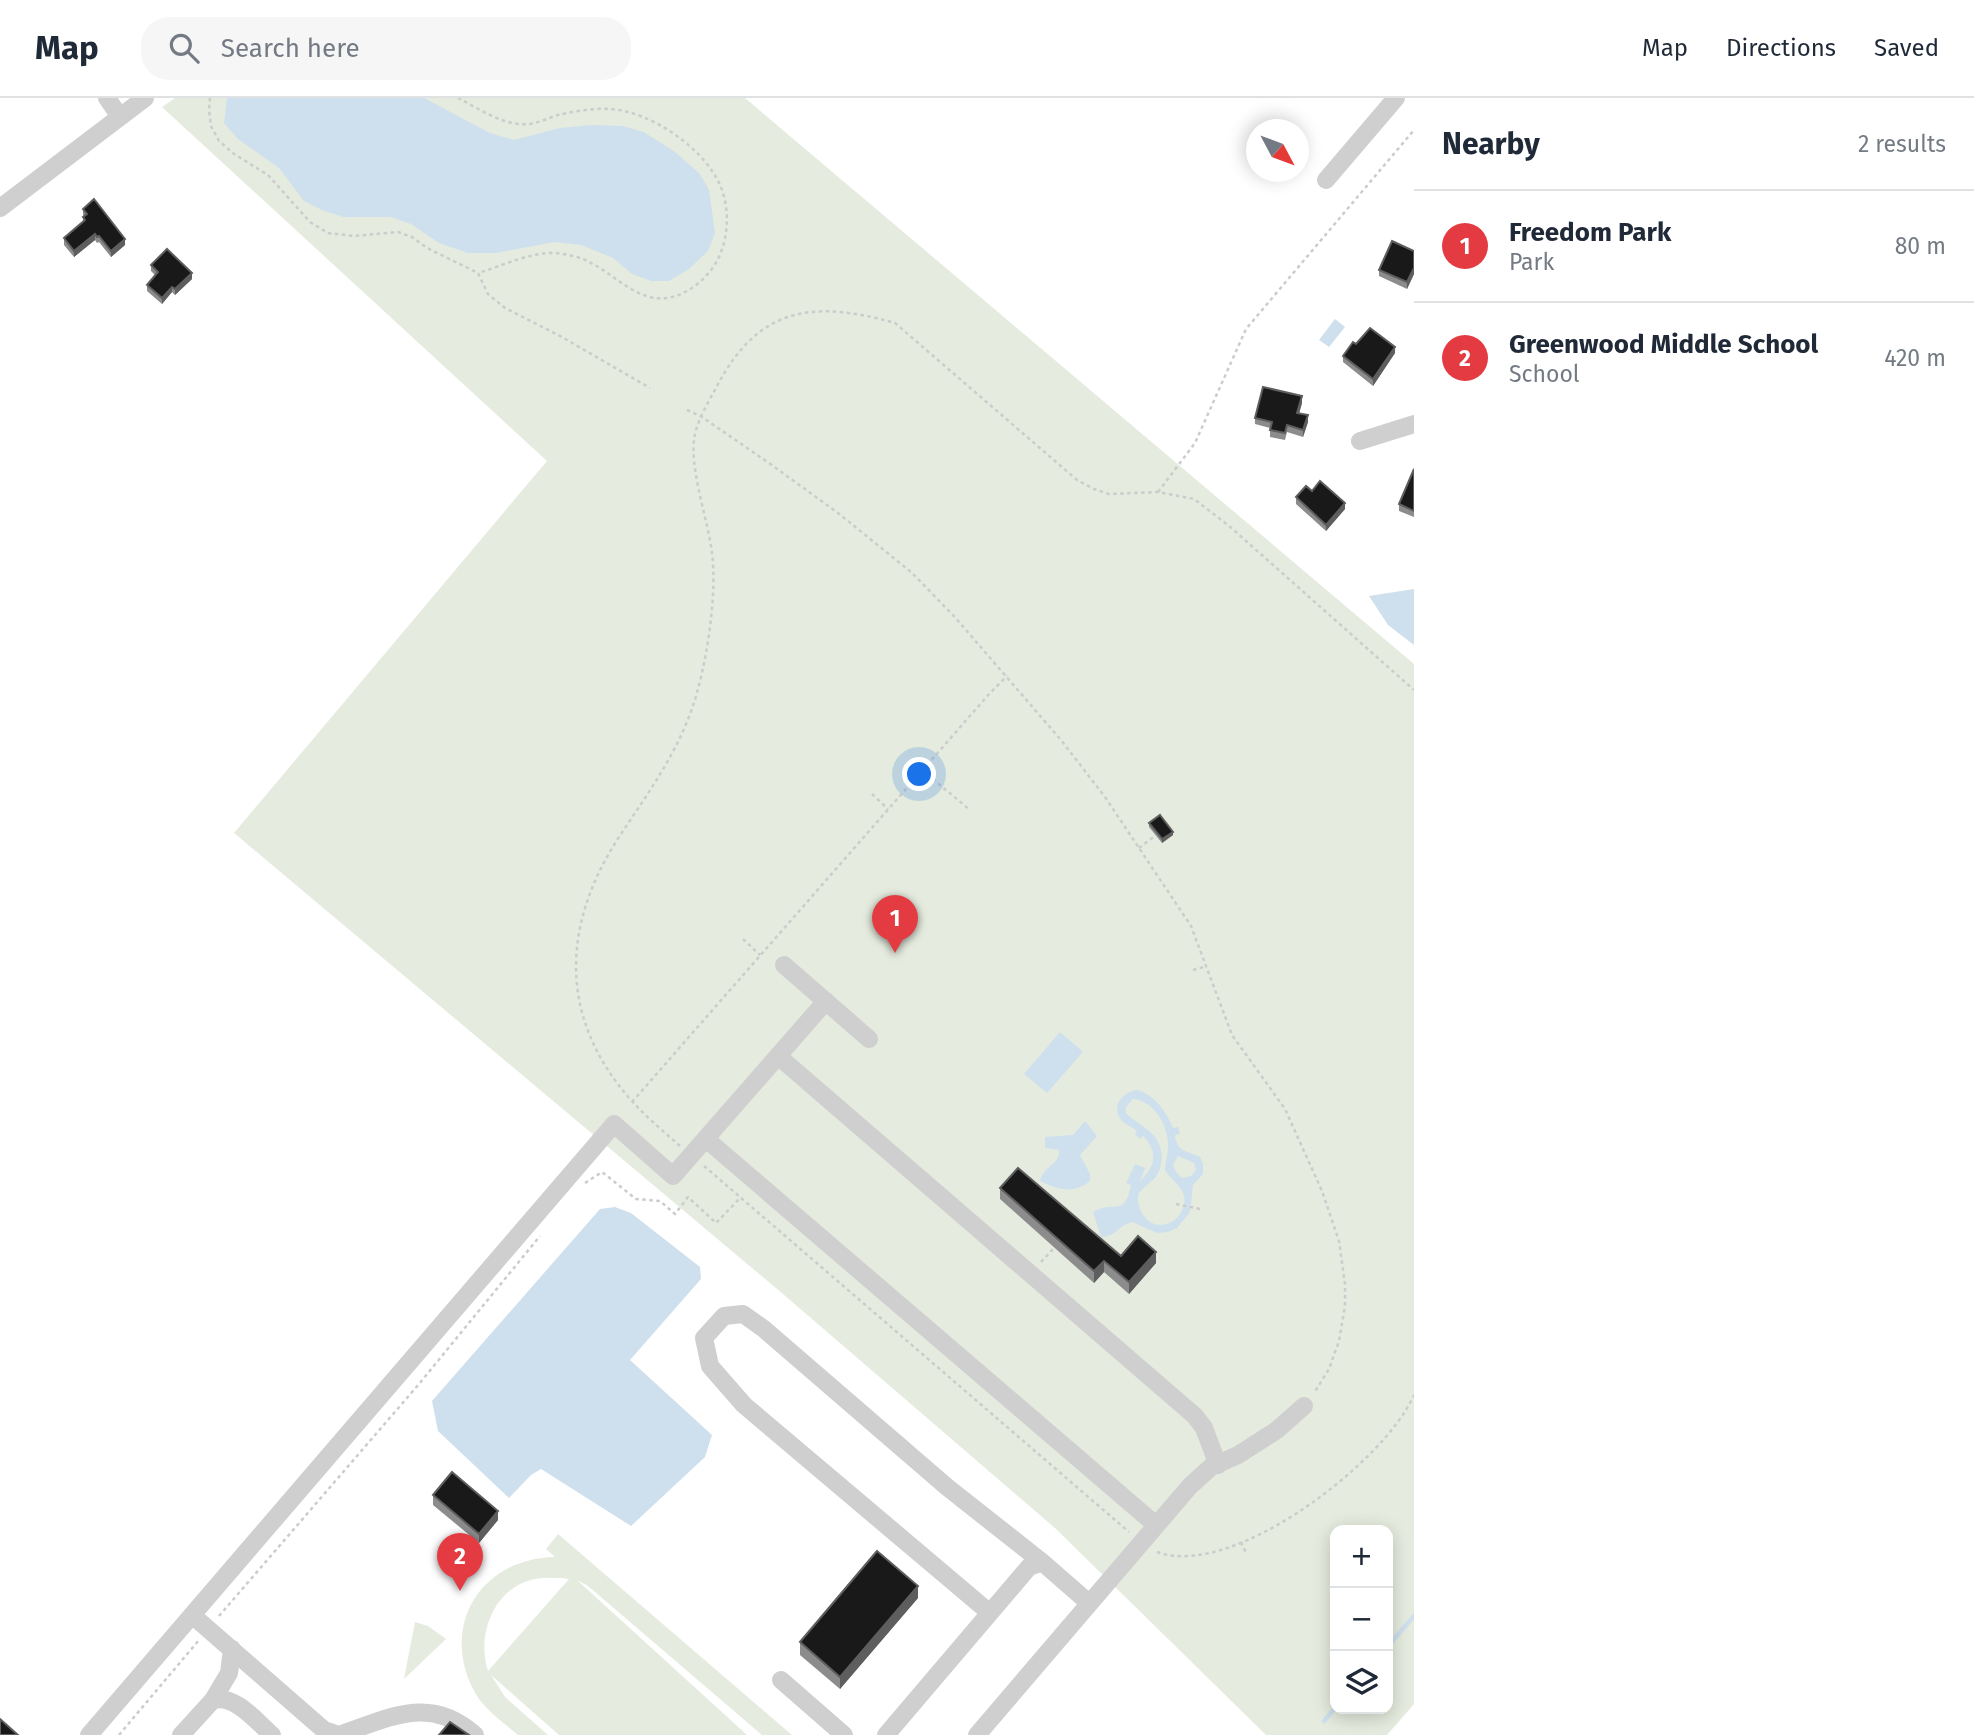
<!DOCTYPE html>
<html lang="en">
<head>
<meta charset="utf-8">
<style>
  :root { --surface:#fff; --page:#f6f6f7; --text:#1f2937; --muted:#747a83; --line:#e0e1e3; --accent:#e33b41 }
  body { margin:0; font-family:"Fira Sans",sans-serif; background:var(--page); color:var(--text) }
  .controls { position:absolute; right:21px; bottom:21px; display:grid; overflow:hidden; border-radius:14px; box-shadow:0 4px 18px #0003 }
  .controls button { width:63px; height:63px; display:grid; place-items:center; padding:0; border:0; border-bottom:2px solid var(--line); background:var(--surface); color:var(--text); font:35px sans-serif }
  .compass { position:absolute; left:1246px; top:21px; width:63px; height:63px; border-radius:50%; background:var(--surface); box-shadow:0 4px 18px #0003; rotate:131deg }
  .you { position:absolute; left:920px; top:677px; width:24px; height:24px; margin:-18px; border:5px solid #fff; border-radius:50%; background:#1a73e8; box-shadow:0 0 0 10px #1a73e833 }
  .badge { display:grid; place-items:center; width:46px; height:46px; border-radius:50%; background:var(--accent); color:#fff; font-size:23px; font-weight:700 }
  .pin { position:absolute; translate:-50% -58px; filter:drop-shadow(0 2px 4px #0008) }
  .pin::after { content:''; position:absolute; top:37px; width:24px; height:21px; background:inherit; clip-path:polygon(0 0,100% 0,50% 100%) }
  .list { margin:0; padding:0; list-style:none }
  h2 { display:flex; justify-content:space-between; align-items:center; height:91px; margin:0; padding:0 28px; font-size:30px }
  h2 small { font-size:23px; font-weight:400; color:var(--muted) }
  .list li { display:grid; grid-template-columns:46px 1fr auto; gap:21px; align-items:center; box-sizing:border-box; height:112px; padding:0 28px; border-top:2px solid var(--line) }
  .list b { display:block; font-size:26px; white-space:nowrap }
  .list p { margin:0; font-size:23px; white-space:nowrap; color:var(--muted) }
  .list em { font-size:23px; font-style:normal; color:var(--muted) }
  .icon { flex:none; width:38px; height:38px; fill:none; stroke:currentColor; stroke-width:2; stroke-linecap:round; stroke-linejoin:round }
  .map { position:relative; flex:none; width:1414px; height:1637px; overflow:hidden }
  header { display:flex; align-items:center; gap:42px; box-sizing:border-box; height:98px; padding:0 35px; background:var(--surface); border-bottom:2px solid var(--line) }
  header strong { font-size:33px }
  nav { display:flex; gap:38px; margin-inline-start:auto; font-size:24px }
  .search { width:490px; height:63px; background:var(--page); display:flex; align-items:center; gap:18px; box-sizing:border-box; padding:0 24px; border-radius:28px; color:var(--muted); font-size:26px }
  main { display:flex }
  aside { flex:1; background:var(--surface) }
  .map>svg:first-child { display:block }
  .green { fill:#e5ebde; fill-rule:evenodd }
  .water { fill:#cee0ed; fill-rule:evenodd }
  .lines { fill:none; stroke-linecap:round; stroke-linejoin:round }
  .stream { stroke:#cee0ed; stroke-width:4.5 }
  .path { stroke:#ccc; stroke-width:2.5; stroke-dasharray:3.5 3.5; stroke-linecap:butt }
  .minor { stroke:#cfcfcf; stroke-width:18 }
  .wall { fill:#8c8c8c }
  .shaded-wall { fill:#5e5e5e }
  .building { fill:#191919; stroke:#5e5e5e; stroke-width:2 }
</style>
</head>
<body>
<header>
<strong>Map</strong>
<div class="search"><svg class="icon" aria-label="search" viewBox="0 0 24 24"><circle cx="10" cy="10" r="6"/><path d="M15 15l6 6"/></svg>Search here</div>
<nav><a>Map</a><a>Directions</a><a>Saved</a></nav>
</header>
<main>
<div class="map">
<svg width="1414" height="1637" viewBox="0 0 1414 1637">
  <rect width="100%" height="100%" fill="#fff"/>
  <path class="green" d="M175,0h570l669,566v1040l-27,31h-121l-211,-207 -272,-234 -549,-461 313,-372 -385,-354zM1335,1432h53v179h-53z
    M558,1436l234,201h-30l-174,-149 -11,-6 170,155h-188l-68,-60 14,22 43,38h-30c-16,-14 -36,-27 -45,-46 -33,-66 10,-131 82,-132l-9,-8zM562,1480l7,1 -81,92c-12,-36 6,-84 47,-92 8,-2 19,-1 27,-1z
    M415,1524l13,4 18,13 -42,40z"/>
  <path class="water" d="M227,0h197l66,35 24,7 46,-12 33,-3 29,1 22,6 31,20 25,22 9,16 6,43 -7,18 -19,18 -20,12h-18l-19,-7 -19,-16 -32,-13 -27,-3 -58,11h-28l-29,-10 -28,-19 -20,-7h-47l-20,-6 -20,-10 -25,-33 -41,-29 -14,-16z
    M1335,221l10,8 -16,20 -10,-7z
    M1414,491v56l-26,-20 -19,-29z
    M1060,934l23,20 -36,41 -23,-19z
    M1137,992c18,5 29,21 36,38l5,-1 2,7 -5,1c2,18 12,15 25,22l3,7v10l-10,11 -3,27 -13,16 -9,4 -11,1 -25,-11c-13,3 -16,15 -31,15l-8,-25c22,-13 31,7 38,-27l-5,-2 9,-19 10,4 -5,13c15,-14 19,-29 3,-45l-3,3 -5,-5 2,-3c-5,-4 -11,-6 -15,-10 -12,-14 0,-29 15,-31zM1133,1001c22,2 36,28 35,48 0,8 -3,15 -3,23 5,9 17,16 19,26 4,25 -29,41 -42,17 -3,-6 -6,-14 -3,-20 4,-6 11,-10 16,-15 9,-12 9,-29 0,-41 -8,-10 -20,-15 -29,-24v-6zM1178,1058l16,7 2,7 -5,6 -9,2 -6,-6 -3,-7z
    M1085,1023l12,15 -17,19 10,19v7c-17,14 -32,8 -50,0 3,-15 20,-16 19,-31l-14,-2v-11l28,-2z
    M615,1109l16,6 69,54 1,12 -71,81 82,75 -7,22 -74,69 -90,-57 -10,6 -22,23 -71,-67 -6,-30 168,-192z"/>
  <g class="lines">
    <path class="stream" d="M1388,1548l26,-30
      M1324,1623l11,-13"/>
    <path class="path" d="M210,0l-1,12 2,16 8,15 15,13 34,21 42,47 18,11 26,3 44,-4 14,5 15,11 51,25 10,21 17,14 57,29 88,51
      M458,0c20,10 45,28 69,26 10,0 21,-6 31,-9 17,-4 35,-7 52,-6 40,2 94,39 110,76 9,20 9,47 1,67 -7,20 -28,40 -49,45 -32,8 -55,-21 -81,-34 -10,-6 -24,-9 -36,-10 -25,-1 -53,13 -77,20
      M687,312l15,7 67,46 69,50 73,59 42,43 108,125 44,57 86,129 41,109 53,74 37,82 17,50 6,43v22l-6,35 -10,28 -15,24
      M1158,394l37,-49 51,-114 168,-199
      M922,672l48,40
      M872,696l16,15
      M1139,750l17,-13
      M743,841l17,16
      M1193,872l14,-4
      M632,1004l358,-409 17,-17
      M680,1048c-17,-15 -35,-30 -50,-47 -71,-81 -69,-173 -11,-262 31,-47 64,-91 79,-148 10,-37 19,-97 14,-136 -4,-34 -24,-87 -17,-119 4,-17 14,-33 22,-48 42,-80 97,-86 178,-63l182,157 17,9 15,5 49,-2 36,7 34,26 186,165
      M704,1068l425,366
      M585,1085l17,-11 34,27 24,2 15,13 13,-17 28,26 25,-26
      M1176,1106l24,5
      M1041,1164l13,-14
      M1241,1444l5,11
      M1157,1454c75,28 227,-89 257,-157
      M219,1518l200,-232 121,-148
      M119,1637l80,-95"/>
    <path class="minor" d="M107,0l13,19
      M1326,82l70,-82
      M0,110l145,-110
      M1360,343l54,-17
      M784,867l85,74
      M778,958l417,360 9,12 14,37
      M706,1041l450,386
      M990,1515l-246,-208 -34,-39 -6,-28 20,-22 19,-2 21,15 183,158 95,75
      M192,1517l132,115 15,5
      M781,1582l63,55
      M213,1602l16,-27 3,-24
      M89,1637l525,-611 59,52 153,-175
      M181,1637l32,-35c22,-6 44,22 59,35
      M339,1637c50,-17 91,-41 136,0
      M886,1637l143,-168 13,-5 47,41
      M977,1637l213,-249 21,-19 27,-12 39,-25 27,-24"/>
  </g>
  <path class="wall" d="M83,111l42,36 -14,12 -12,-15 -2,1 -2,-3 -21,17 -10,-12v-7l19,-17v-4l1,-1 -1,-1z
    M1414,153v23l-7,15 -28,-13v-6z
    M151,167l41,14 -17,16 -3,-3 -10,12 -15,-13v-6l8,-10 -4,-4z
    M1356,246l39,9 -22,33 -30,-24v-6z
    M1302,305l-3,11 9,8 -5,15 -16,-5 -2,8 -15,-3v-9l-15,-4v-6z
    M1414,371v48l-15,-6v-7z
    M1312,393l33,18 -19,22 -30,-27v-7z
    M1149,725l24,12 -11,8 -13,-16z
    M1000,1090l121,68 35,7 -27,31 -25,-22 -10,11 -94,-84z
    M433,1397l65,25 -19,23 -46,-38z
    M918,1500l-78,91 -40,-34v-13z"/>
  <path class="shaded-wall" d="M95,136v6l-21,17v-6z
    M125,141v6l-14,12v-6z
    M1414,170v6l-7,15v-7z
    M192,175v6l-17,16v-6z
    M172,189v5l-10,12v-6z
    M1395,249v6l-22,33v-7z
    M1302,298v7l-5,17v-7z
    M1308,317v7l-5,15v-7z
    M1345,405v6l-19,22v-6z
    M1173,734v3l-11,8v-4z
    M1156,1154v11l-27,31v-12z
    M1104,1163v11l-10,11v-12z
    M498,1413v9l-19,23v-9z
    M918,1488v12l-78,91v-12z"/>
  <path class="building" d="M94,101l31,40 -14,12 -12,-15 -2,1 -2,-3 -21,17 -10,-13 21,-18 -2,-3 4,-3 -4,-5z
    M1392,143l22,10v17l-7,14 -28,-12z
    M167,151l25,24 -17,16 -3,-2 -10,11 -15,-13 11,-13 -7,-7z
    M1370,230l25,19 -22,32 -30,-23 10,-14 3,2z
    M1263,289l39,9 -5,17 11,2 -5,15 -16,-5 -2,8 -15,-3 2,-8 -17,-4z
    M1414,371v42l-15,-7z
    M1320,383l25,22 -19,22 -30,-28 10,-11 6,5z
    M1160,717l13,17 -11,7 -13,-16z
    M1018,1070l103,88 17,-20 18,16 -27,30 -25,-21 -10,10 -94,-83z
    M452,1374l46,39 -19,23 -46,-39z
    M877,1453l41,35 -78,91 -40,-35z
    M0,1621l18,16h-18z
    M450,1624l19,13h-30z"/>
</svg>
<div class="controls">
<button>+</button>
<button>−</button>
<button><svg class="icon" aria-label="layers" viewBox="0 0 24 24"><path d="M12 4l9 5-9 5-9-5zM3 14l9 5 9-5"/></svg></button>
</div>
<svg class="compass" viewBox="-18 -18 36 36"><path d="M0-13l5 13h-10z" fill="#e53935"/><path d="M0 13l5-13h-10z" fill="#747a83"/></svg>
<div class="you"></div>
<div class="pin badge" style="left:895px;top:855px">1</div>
<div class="pin badge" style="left:460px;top:1493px">2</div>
</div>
<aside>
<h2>Nearby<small>2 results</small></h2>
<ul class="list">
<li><span class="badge">1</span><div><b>Freedom Park</b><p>Park</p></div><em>80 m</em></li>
<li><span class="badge">2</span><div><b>Greenwood Middle School</b><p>School</p></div><em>420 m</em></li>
</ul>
</aside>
</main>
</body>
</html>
